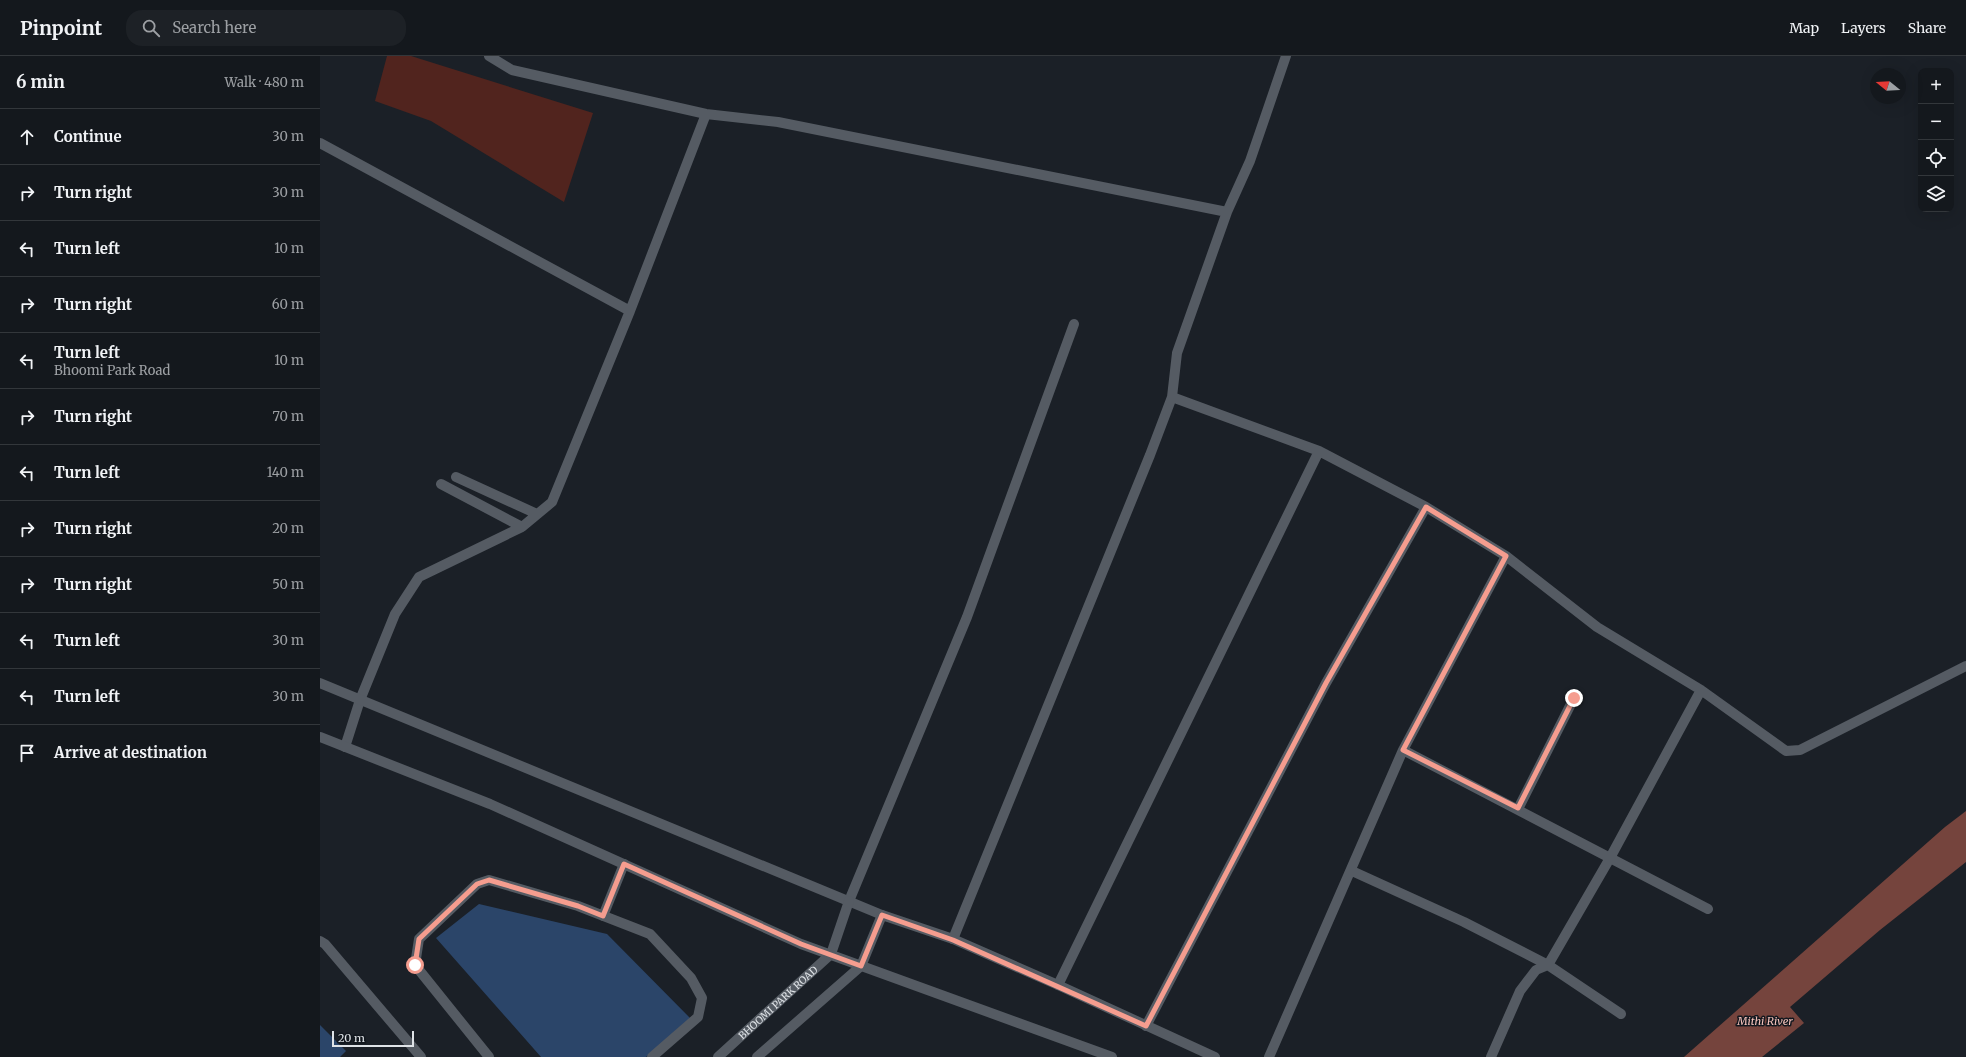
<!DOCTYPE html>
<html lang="en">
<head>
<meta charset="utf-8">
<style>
  :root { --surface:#14181d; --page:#1d2126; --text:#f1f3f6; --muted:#9da0a4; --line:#33373b }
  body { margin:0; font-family:Merriweather,serif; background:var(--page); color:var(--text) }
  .controls { position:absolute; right:12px; top:12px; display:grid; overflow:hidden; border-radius:8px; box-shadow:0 4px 16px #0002 }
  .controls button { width:36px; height:36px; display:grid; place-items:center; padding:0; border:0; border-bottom:1px solid var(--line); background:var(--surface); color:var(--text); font:20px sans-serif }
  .compass { position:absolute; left:1550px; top:12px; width:36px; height:36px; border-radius:50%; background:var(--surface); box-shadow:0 4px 16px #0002; rotate:288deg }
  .scale { position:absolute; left:12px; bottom:10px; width:82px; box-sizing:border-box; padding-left:4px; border:2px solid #dfe3e7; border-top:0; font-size:11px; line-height:14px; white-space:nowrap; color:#dfe3e7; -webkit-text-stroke:3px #12171e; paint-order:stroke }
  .stop { position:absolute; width:12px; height:12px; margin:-9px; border:3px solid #f59d8f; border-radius:50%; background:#fff }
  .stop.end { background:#f59d8f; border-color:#fff; box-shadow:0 1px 4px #0008 }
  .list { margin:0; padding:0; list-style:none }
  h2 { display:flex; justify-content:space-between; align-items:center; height:52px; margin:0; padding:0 16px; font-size:17px }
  h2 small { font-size:13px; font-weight:400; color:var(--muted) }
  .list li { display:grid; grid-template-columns:26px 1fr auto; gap:12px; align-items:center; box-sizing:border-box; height:56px; padding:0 16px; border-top:1px solid var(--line) }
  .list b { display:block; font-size:15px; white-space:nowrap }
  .list p { margin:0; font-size:13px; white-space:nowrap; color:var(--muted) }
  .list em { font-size:13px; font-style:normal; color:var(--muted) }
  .icon { flex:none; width:22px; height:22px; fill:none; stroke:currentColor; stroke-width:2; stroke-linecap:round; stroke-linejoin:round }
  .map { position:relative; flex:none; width:1646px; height:1001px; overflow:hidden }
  header { display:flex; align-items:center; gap:24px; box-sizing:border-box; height:56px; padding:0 20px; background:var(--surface); border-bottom:1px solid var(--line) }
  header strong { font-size:19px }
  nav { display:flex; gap:22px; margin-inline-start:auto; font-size:14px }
  .search { width:280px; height:36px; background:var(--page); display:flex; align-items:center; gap:10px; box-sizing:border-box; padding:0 14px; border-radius:16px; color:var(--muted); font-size:15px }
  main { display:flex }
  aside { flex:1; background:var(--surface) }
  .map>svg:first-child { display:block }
  .green { fill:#51241e }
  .water { fill:#75443d }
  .building { fill:#2b4569 }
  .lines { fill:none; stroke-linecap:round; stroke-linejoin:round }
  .lane { stroke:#555b63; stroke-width:10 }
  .street { stroke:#555b63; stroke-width:10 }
  .secondary { stroke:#555b63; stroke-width:10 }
  .route { stroke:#f59d8f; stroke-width:5 }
  .labels { text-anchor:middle; stroke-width:3; stroke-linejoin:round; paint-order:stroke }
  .street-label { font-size:10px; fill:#dfe3e7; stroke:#12171e }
  .water-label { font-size:11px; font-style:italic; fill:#fac6be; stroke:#12171e }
</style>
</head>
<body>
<header>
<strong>Pinpoint</strong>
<div class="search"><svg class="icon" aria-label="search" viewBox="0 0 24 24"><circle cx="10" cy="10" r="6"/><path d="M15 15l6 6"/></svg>Search here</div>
<nav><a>Map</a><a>Layers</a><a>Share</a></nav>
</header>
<main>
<aside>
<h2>6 min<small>Walk · 480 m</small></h2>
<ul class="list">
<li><svg class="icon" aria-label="ahead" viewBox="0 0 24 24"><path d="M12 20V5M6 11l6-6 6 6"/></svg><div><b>Continue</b></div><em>30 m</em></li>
<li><svg class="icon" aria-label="right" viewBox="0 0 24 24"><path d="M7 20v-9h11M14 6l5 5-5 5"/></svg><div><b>Turn right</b></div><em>30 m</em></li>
<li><svg class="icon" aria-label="left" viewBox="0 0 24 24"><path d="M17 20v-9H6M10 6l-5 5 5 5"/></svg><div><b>Turn left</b></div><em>10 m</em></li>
<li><svg class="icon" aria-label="right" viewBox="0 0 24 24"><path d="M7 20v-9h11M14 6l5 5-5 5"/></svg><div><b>Turn right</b></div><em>60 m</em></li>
<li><svg class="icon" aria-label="left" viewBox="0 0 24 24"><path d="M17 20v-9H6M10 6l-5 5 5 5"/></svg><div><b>Turn left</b><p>Bhoomi Park Road</p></div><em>10 m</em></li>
<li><svg class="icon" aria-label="right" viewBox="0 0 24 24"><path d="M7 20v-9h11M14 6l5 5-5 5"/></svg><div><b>Turn right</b></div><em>70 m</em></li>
<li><svg class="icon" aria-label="left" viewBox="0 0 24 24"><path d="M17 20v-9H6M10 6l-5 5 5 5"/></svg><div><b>Turn left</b></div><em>140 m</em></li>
<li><svg class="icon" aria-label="right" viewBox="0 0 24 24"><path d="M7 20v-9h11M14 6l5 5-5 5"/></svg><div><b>Turn right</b></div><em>20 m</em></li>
<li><svg class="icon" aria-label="right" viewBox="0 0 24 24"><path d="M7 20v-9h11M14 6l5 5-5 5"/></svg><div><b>Turn right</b></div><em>50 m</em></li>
<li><svg class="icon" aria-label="left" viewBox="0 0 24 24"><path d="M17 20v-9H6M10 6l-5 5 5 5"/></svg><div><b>Turn left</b></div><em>30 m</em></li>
<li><svg class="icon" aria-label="left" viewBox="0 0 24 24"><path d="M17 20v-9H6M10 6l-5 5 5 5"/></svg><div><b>Turn left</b></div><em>30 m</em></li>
<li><svg class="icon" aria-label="arrive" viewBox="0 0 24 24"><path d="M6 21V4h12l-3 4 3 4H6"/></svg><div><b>Arrive at destination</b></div></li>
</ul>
</aside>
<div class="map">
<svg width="1646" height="1001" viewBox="0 0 1646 1001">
  <rect width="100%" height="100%" fill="#1b2027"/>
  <path class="green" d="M67,0h24l182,57 -29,89 -133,-81 -56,-20z"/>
  <path class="water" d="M1646,755v51l-86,68 -90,77 14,16 -42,34h-78l261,-230z"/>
  <path class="building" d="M159,848l128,30 83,84 -44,39h-105l-105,-119z
    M0,969l26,26 -6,6h-20z"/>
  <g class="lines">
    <path class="lane" d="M283,860l21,-52
      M0,885l5,3 96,113
      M169,1001l-74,-92 4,-26 58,-55 12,-4 89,26 72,28 41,44 11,20 -4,19 -46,40"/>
    <path class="street" d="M169,0l23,14 194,44 72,8 449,90 23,-51 36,-105
      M0,87l310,168 -78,191 -30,25 -103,50 -24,37 -35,86 -15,47
      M310,255l76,-197
      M852,341l147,54 107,56 80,49 91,71 104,63 85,61 14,-1 166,-84
      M136,421l81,37
      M121,428l81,43
      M1083,694l305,159
      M1198,753l56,-111
      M1032,815l112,51 84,43 73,49
      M529,845l118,-284 107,-293
      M633,883l197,-484 22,-58 5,-44 50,-141
      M738,929l261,-534
      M826,970l180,-343 100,-176
      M949,1001l134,-307 103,-194
      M1171,1001l29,-66 16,-21 12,-5 62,-107 91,-168"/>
    <g class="secondary">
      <path d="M0,627l562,232 71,24 105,46 157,72"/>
      <path d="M0,681l170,67 311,140 311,113"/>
      <path id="s1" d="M398,1001l113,-103 18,-53"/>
      <path d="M437,1001l104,-91 21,-51"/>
    </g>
  </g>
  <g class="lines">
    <path class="route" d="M95,909l4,-26 58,-55 12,-4 89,26 25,10 21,-52 177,80 60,22 21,-51 71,25 193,86 180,-343 100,-176 80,49 -103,194 115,58 56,-110"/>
  </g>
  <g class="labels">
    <g class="street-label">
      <text dy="4" stroke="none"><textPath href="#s1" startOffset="81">BHOOMI PARK ROAD</textPath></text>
    </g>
    <g class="water-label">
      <text x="1445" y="969">Mithi River</text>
    </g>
  </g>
</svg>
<div class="controls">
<button>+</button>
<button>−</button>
<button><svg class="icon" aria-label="locate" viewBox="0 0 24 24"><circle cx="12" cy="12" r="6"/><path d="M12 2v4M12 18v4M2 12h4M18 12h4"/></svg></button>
<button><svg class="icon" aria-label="layers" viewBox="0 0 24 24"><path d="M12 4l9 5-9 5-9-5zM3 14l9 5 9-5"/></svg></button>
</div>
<svg class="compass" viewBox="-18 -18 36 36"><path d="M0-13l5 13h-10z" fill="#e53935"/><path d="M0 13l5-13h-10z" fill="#9da0a4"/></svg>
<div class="scale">20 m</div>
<div class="stop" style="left:95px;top:909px"></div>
<div class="stop end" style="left:1254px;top:642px"></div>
</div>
</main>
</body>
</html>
